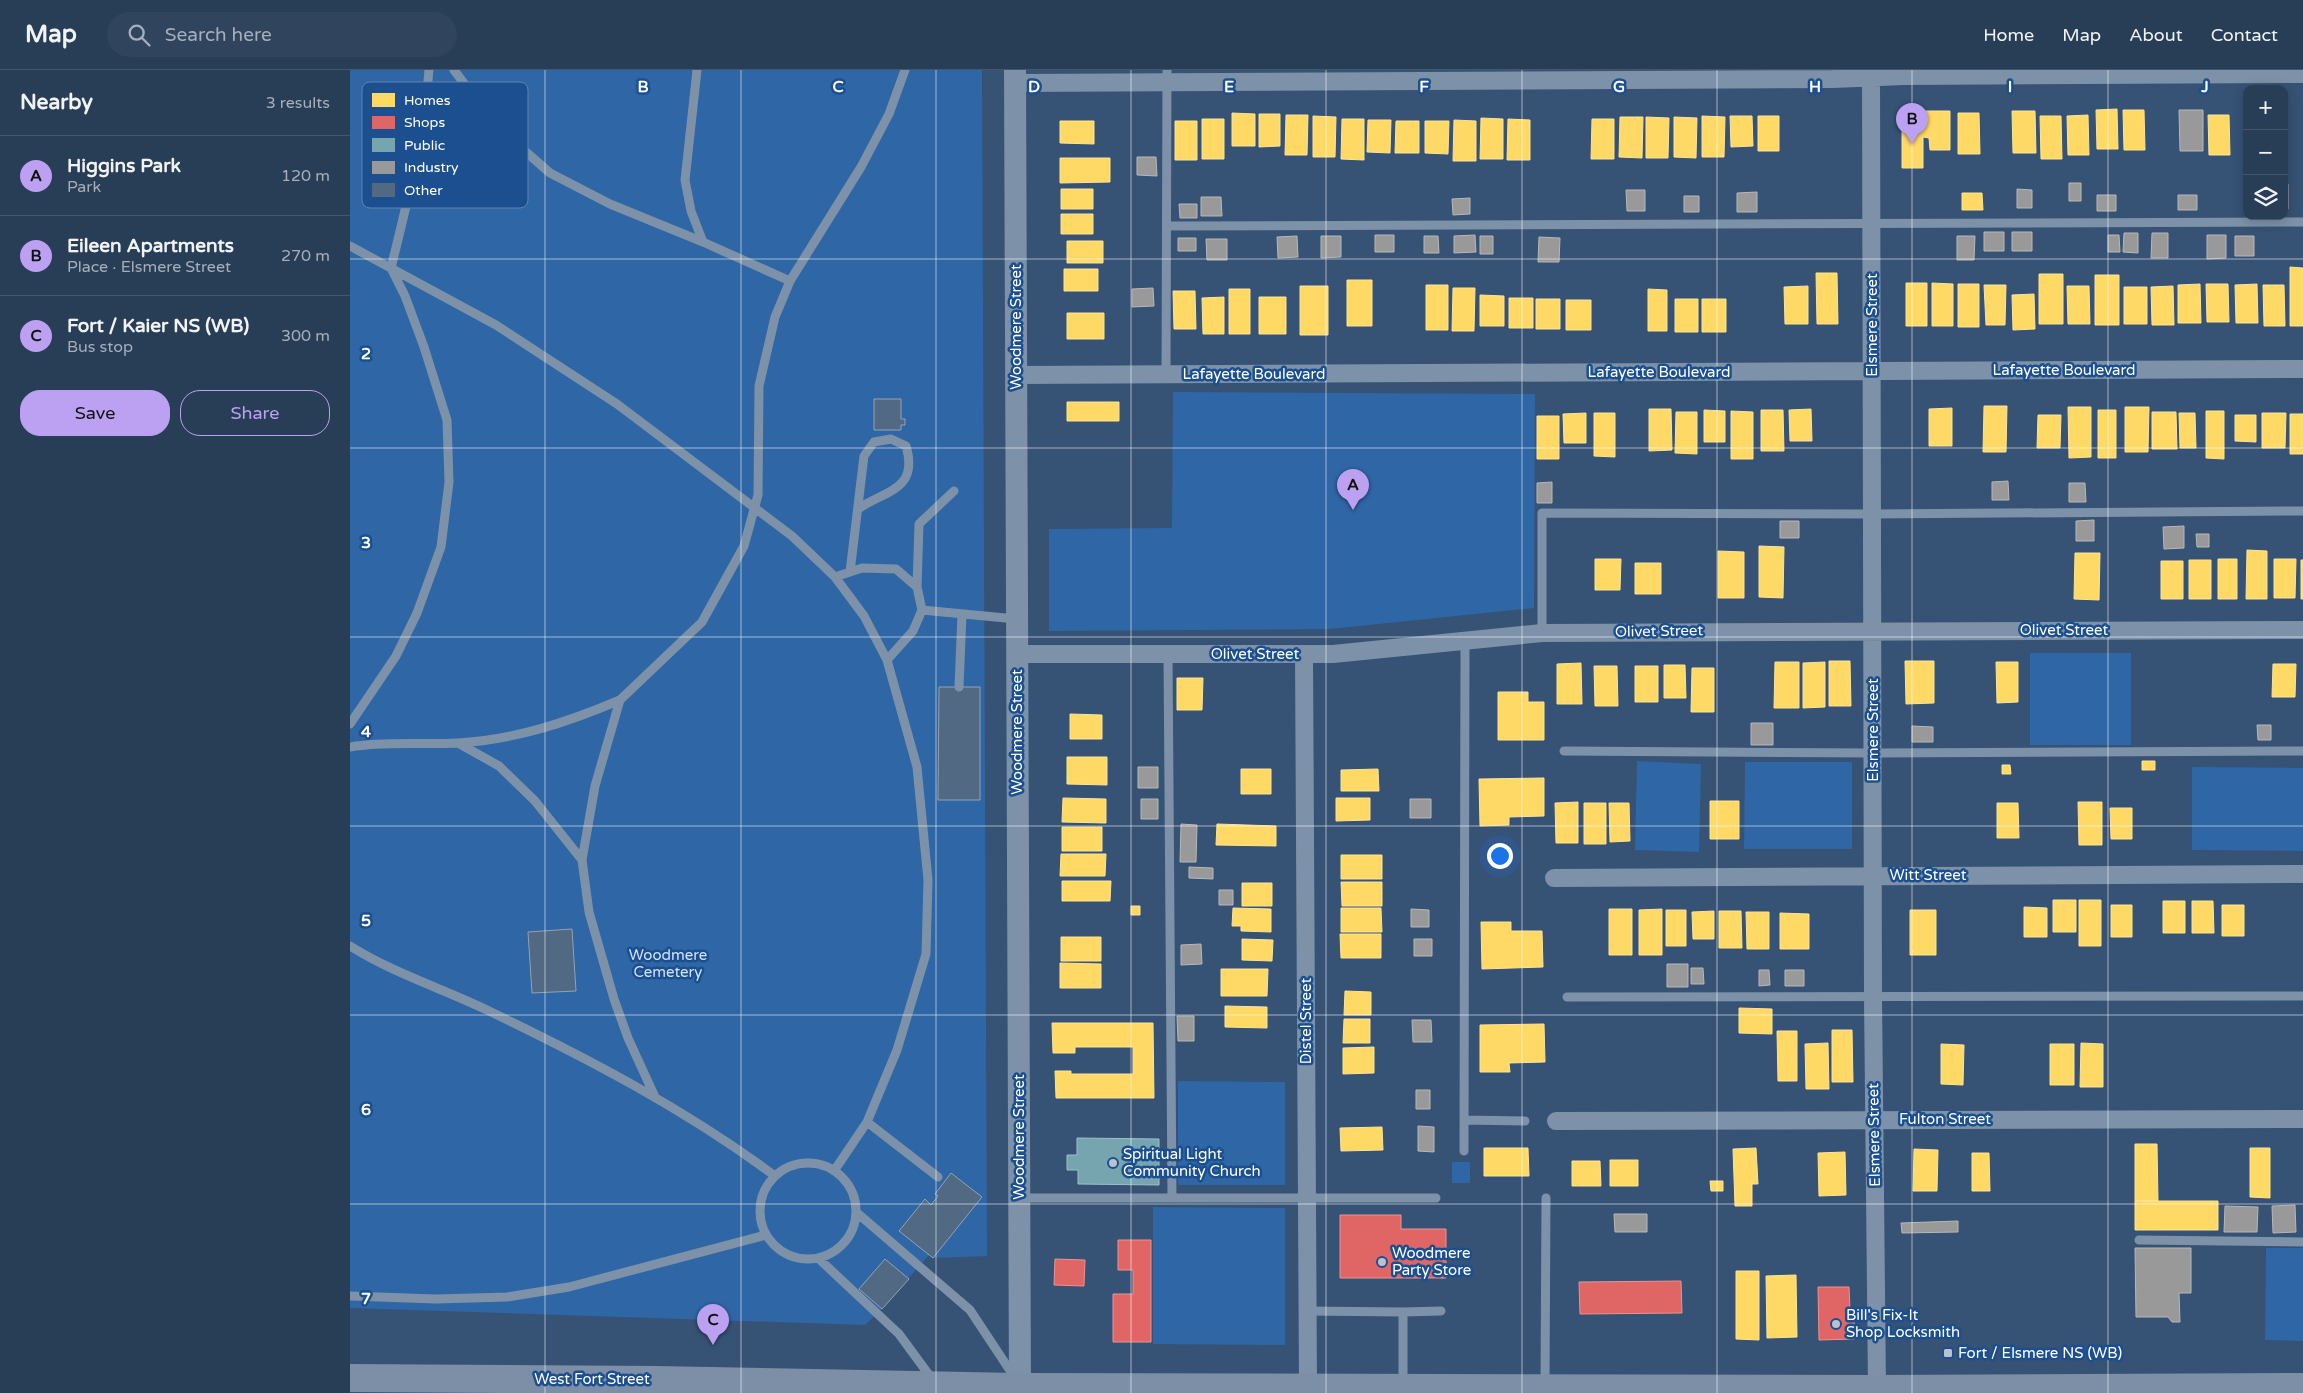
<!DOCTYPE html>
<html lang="en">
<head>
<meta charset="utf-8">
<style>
  :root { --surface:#283e57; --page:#30455d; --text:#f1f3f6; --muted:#a5aeba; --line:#44576d; --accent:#bca0f2 }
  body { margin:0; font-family:"Varela Round",sans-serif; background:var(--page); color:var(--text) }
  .controls { position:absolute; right:15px; top:15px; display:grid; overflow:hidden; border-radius:10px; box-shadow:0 2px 12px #0003 }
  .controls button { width:45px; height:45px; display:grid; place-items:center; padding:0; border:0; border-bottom:1px solid var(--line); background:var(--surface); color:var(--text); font:25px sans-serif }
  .you { position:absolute; left:1149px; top:785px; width:18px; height:18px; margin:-12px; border:4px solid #fff; border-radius:50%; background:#1a73e8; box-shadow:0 0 0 8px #1a73e833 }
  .badge { display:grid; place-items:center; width:32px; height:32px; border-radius:50%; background:var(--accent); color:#111; font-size:16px; font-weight:700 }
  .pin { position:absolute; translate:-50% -41px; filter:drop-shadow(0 1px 2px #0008) }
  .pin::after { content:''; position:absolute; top:26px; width:18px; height:15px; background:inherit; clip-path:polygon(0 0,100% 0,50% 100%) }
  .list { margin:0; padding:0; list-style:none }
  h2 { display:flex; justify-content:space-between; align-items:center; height:65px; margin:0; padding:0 20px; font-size:21px }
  h2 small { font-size:16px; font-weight:400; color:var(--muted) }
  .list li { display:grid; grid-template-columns:32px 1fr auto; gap:15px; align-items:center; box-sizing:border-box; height:80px; padding:0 20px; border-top:1px solid var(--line) }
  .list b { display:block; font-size:19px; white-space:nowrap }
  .list p { margin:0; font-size:16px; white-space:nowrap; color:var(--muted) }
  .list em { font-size:16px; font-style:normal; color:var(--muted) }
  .actions { display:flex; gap:10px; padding:15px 20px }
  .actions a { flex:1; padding:11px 0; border:1px solid var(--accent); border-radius:20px; text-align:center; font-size:18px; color:var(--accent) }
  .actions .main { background:var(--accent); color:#111 }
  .icon { flex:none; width:28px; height:28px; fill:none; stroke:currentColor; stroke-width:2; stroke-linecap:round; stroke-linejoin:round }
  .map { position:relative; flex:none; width:1953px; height:1323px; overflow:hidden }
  header { display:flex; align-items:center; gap:30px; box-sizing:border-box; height:70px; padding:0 25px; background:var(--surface); border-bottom:1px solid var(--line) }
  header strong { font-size:24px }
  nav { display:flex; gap:28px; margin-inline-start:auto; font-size:18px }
  .search { width:350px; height:45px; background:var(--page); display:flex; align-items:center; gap:12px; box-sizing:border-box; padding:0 18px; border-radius:28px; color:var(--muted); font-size:19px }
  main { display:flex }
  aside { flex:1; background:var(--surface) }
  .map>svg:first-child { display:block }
  .green { fill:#2f66a5 }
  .homes { fill:#ffd966; stroke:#ffe494 }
  .shops { fill:#e06666; stroke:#e99494 }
  .public { fill:#76a5af; stroke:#9fc0c7 }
  .industry { fill:#999; stroke:#b8b8b8 }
  .building { fill:#526984; stroke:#92a2b6 }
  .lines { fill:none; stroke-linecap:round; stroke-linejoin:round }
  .service { stroke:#7d92a8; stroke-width:9 }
  .minor { stroke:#7d92a8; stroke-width:18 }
  .tertiary { stroke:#7d92a8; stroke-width:22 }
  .primary { stroke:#7d8ea7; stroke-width:28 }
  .grid { fill:none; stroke:#fff; stroke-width:1; stroke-opacity:0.55 }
  .poi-dot { fill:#b9c2ce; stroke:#1b4f8f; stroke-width:2 }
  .labels { text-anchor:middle; stroke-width:5; stroke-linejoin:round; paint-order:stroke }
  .street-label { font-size:15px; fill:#fff; stroke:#1b4f8f }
  .park-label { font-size:15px; fill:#cfe3fa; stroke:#1b4f8f }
  .poi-label { font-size:15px; fill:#fff; stroke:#1b4f8f; text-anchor:start }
  .key { fill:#1b4f8f; stroke:#5f84b1; stroke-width:1 }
  .key-label { font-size:14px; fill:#fff }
  .grid-label { font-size:16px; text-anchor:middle; font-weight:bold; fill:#fff; stroke:#1b4f8f; stroke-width:5; stroke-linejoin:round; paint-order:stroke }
</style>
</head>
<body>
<header>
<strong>Map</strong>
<div class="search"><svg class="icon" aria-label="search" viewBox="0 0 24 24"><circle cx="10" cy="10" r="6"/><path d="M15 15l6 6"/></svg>Search here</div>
<nav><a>Home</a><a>Map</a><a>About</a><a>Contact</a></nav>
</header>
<main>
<aside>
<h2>Nearby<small>3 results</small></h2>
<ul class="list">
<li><span class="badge">A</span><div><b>Higgins Park</b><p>Park</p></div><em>120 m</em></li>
<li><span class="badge">B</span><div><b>Eileen Apartments</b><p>Place · Elsmere Street</p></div><em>270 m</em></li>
<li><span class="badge">C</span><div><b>Fort / Kaier NS (WB)</b><p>Bus stop</p></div><em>300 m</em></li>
</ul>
<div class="actions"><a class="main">Save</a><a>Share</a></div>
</aside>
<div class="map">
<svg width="1953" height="1323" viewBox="0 0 1953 1323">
  <rect width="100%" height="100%" fill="#365274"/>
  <path class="green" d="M0,0h632l5,1186 -54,2 -4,-3 -47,54 -17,16 -515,-17z
    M823,322l362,2 -1,214 -204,21 -281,2v-102l123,-1z
    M1680,583h101v92h-101z
    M1287,691l64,3 -2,88 -64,-2z
    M1395,692h107v87h-108z
    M1842,697l111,1v83l-111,-1z
    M828,1011l107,1v103h-107z
    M1102,1092h18v21h-18z
    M803,1137l132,1v137l-132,-1z
    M1916,1178h37v93l-38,-1z"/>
  <path class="homes" d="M1767,39l1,40h-21l-1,-39z
    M1773,40h21l1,40h-21z
    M1552,41h48v39h-20l-1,-12 -6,-1v31h-21z
    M1662,41h23l1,42h-23z
    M882,43l23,1v32h-23z
    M1608,43h21l1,41h-22z
    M909,44h21v32l-21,1z
    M936,45h22l-1,40h-22z
    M1738,45l1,40h-21l-1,-39z
    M1858,45h21l1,40h-21z
    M963,46l23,1 -1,40h-22z
    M1352,46l23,1 -1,40h-22z
    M1380,46h22l1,30 -22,1z
    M1408,46h21v35h-21z
    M1690,46h21l1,43h-21z
    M1270,47h23l-1,41 -23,-1z
    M1296,47l23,1 -1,40h-22z
    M1324,47l23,1 -1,40 -22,-1z
    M1131,48l22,1v40h-23z
    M852,49h22v40h-22z
    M992,49h22v41l-23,-1z
    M1158,49l22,1v40h-23z
    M1242,49h22v40h-23z
    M1018,50h23l-1,33 -23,-1z
    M1104,50l22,1v40h-23z
    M710,51h34v23l-34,-1z
    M825,51h22v39h-22z
    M1046,51h23v32h-24z
    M1075,51h24l-1,33 -23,-1z
    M710,88h50v24l-50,1z
    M711,119h32v20h-32z
    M1612,123h20l1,17h-21z
    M711,144h32v20h-32z
    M717,171h36v22h-36z
    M1940,197l13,1v58h-13z
    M714,199h34v22h-34z
    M1466,203h21l1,51h-21z
    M1689,204h24v50h-24z
    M1745,205h24v50h-24z
    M997,210h25v46h-25z
    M1556,213h21v43h-21z
    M1582,213l21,1v42h-21z
    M1608,214h21v43h-21z
    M1850,214l1,39h-23v-38z
    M1856,214h22l1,38h-22z
    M1907,214l1,39h-22l-1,-38z
    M1076,215h22v45h-22z
    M1634,215h22l-1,40h-19z
    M1913,215h21l1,41h-21z
    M950,216h28v49h-28z
    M1458,216v38h-23l-1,-37z
    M1717,216h22l1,38h-22z
    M1823,216l1,39h-22l-1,-38z
    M1774,217h23v37h-23z
    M1103,218h22l-1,43h-22z
    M879,219h21v45h-21z
    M1298,219l19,1v41h-19z
    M823,221h22l1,38h-22z
    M1684,224l1,35 -22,1 -1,-35z
    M1130,225l24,1v30h-24z
    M874,227v37h-21l-1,-36z
    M909,227h27v37h-27z
    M1159,228h24v30h-24z
    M1186,229h24v30h-24z
    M1325,229h23v33h-23z
    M1352,229h24v33h-24z
    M1216,230h25v30h-25z
    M717,243h37v26h-37z
    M717,332h52v19h-52z
    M1634,336h23l-1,46h-23z
    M1718,337h23v50l-22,1z
    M1775,337h24l-1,45h-23z
    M1602,338v38h-23v-37z
    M1299,339h22l1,41 -23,1z
    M1461,339l1,32h-22l-1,-31z
    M1354,340l21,1v31h-21z
    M1411,340h22l1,41h-23z
    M1748,340h18v48h-18z
    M1381,341l22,1v47h-22z
    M1856,341h18v48l-18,-1z
    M1326,342h21v42l-22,-1z
    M1802,342h24l1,37h-25z
    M1236,343v30h-22l-1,-29z
    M1244,343h21v44l-21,-1z
    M1829,343h16l1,35h-16z
    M1912,343h24l-1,35h-23z
    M1940,344h13v40h-13z
    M1688,345h23l-1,33h-23z
    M1885,345h21v27l-21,-1z
    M1187,346h22v43h-22z
    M1409,476l25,1 -1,51 -24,-1z
    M1897,480l20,1v48h-21z
    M1368,481l26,1v46h-26z
    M1725,483h25l-1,47 -25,-1z
    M1245,489h26l-1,31h-25z
    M1868,489h19v40h-19z
    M1924,489h22l-1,39h-21z
    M1839,490h22v39h-22z
    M1951,490h2v39h-2z
    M1811,491h22v38h-22z
    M1285,493h26v31h-26z
    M1479,591h21l1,45h-22z
    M1555,591h29v42l-28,1z
    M1425,592h24v46h-25z
    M1475,592v45l-22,1v-45z
    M1646,592h22v40l-21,1z
    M1231,593l1,41h-25v-40z
    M1923,594h23l-1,33h-23z
    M1314,595h21l1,33h-22z
    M1244,596h23l1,40h-23z
    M1285,596h23v36h-23z
    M1342,598h22v44h-23z
    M827,608h26l-1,32h-25z
    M1148,622h30v10h16v38h-46z
    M720,644l32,1v24h-32z
    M717,687h40v28l-40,-1z
    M1792,691h13v9h-13z
    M1652,695h8l1,9h-9z
    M891,699h30v25h-30z
    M1028,699l1,22h-38v-21z
    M1194,708v38l-35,1v8l-29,1 -1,-47z
    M713,728l43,1v24l-44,-1z
    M986,728h34v22l-34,1z
    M1360,731h29v38h-29z
    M1228,732v41h-22l-1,-40z
    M1728,732h24v43h-23z
    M1234,733h22v41h-22z
    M1259,733h20l1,38 -20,1z
    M1647,733h21l1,35h-22z
    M1760,738h22v31h-21z
    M867,754l59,2v20l-60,-1z
    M712,757h40v24h-40z
    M711,784h45l-1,22h-45z
    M991,785h41v24h-41z
    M712,811h49l-1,20h-48z
    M991,812h41v24h-40z
    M892,813h30v23h-30z
    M1703,830h23v32h-23z
    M1729,830h22v46h-22z
    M1813,831h22v32h-22z
    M1842,831h21l1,32h-22z
    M1761,835h21v32h-21z
    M1872,835h22v31h-22z
    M781,836h9v9h-9z
    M1674,837l23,1v29h-23z
    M883,838l38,1v23l-30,-1v-5h-9z
    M991,838h40l1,24h-41z
    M1259,839h23v46h-23z
    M1312,839v46h-23v-45z
    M1316,840h20v36h-20z
    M1560,840h26v45h-26z
    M1364,841v28h-21l-1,-27z
    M1369,841h22l1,37h-23z
    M1396,842h23v37h-22z
    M1430,843l29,1v35h-29z
    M1131,852h30v9h31l1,36 -61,2z
    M990,864h41v24h-40z
    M711,867h40v24h-40z
    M892,869l31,1 -1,21 -30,-1z
    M710,893l41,1v24h-41z
    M871,899h47l-1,27h-46z
    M995,921l26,1v23h-27z
    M875,936l42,1v21l-42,-1z
    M1389,938l33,1v25l-33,-1z
    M994,949h26v24h-27z
    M702,953h101l1,75h-98l-1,-27h16v3h62v-27h-58v6h-22z
    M1194,954l1,38 -36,1 1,9h-30v-47z
    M1482,960h20l1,52h-21z
    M1427,961h20v50h-19z
    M1478,973l1,46h-23l-1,-45z
    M1731,973l22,1v43h-23z
    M1591,974l23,1 -1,40 -22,-1z
    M1700,974h24v41h-24z
    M1024,977v26l-31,1v-26z
    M1032,1057l1,23 -42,1 -1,-23z
    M1785,1074h22l1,57h-23z
    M1134,1078h44l1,28h-45z
    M1406,1078l2,36h-6v22h-17l-2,-57z
    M1900,1078h20v50l-20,-1z
    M1564,1079l24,1 -1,41h-24z
    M1495,1082l1,43 -27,1 -1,-43z
    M1622,1083h17l1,38h-18z
    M1260,1090h28v26h-28z
    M1222,1091h28l1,25h-29z
    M1360,1111h13v10h-12z
    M1785,1131h83v29h-83z
    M1386,1201h23v69l-23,-1z
    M1446,1205l1,62 -30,1 -1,-62z"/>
  <path class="shops" d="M990,1145h61v14h45v49h-106z
    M768,1170h33v102h-38v-48h20v-24h-15z
    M705,1189l30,1 -1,26 -30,-1z
    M1331,1211l1,32 -102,1 -1,-32z
    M1468,1217h31l1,22h4v30l-35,1z"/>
  <path class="public" d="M727,1068l82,1v46l-81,-1v-14h-11v-15h10z"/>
  <path class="industry" d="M1829,40h24v41h-23z
    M787,87h19l1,19 -20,-1z
    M1719,113h12v18h-12z
    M1934,114h4v25h-4z
    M1667,119l15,1v18h-15z
    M1276,120h19v21h-18z
    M1407,122v20h-20v-19z
    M1747,125h19v16h-19z
    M1828,125h19v15h-19z
    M1334,126h15v16h-15z
    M851,127h20l1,19h-21z
    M1120,128v16l-17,1 -1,-16z
    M829,134h18v14h-17z
    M1634,162h20v19h-20z
    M1662,162h20v19h-20z
    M1774,163h14v20l-15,-1z
    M1802,163h16v25h-17z
    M1025,165h19v17h-19z
    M1125,165l1,17 -22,1v-17z
    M1758,165h11l1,17h-12z
    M1857,165h19v23l-19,1z
    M947,166l1,21 -20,1 -1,-21z
    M971,166h20v21l-20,1z
    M1074,166h14l1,17h-15z
    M1130,166h13v18h-13z
    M1607,166h18l-1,24h-17z
    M1885,166h19v20h-19z
    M1189,167l21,1 -1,24h-21z
    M828,168h18v13h-18z
    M856,169h21v21h-20z
    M803,218l1,18 -22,1v-18z
    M1658,411l1,19h-17v-18z
    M1202,412v21h-15v-20z
    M1719,413h16l1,19h-17z
    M1744,450v21h-18v-20z
    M1430,451h19v17h-19z
    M1834,456v22l-20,1 -1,-22z
    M1846,464h13v13h-12z
    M1401,653h22v22h-22z
    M1907,655h14v15h-13z
    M1562,656l21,1v15h-21z
    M788,697h20v21h-20z
    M791,729h17v20h-17z
    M1060,729h21v19h-21z
    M831,754l16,1 -1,37h-16z
    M839,797l24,1v11l-24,-1z
    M869,820h14v15h-14z
    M1061,839l18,1v17h-18z
    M1064,869h18v17h-18z
    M851,874l1,20 -21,1v-20z
    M1317,894h21v23h-21z
    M1341,898h12l1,16h-13z
    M1409,900h10l1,15 -11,1z
    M1435,900h19v16h-19z
    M827,946h17v25h-16z
    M1062,950h19l1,22h-19z
    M1066,1020h14v19h-14z
    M1068,1056l16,1v25l-16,-1z
    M1945,1135l1,27 -23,1 -1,-27z
    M1875,1136l33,1 -1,25h-33z
    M1264,1144h33v18h-32z
    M1608,1151v11l-56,1 -1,-10z
    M1785,1178h56v45h-12l1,29h-8l-4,-5h-32z"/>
  <path class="building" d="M524,329h27v20h4v6h-4v5h-27z
    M589,617h41v113h-42z
    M222,859l4,62 -44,2 -4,-61z
    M601,1103l31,24 -49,61 -34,-27 26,-32 6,6 7,-9 -3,-2z
    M535,1189l24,20 -27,30 -23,-20z"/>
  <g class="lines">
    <path class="service" d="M104,0l41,55 55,48 60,31 93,38 87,39
      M347,0l-12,110 6,31 12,31
      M817,156l1136,-4
      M0,176l146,79 121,79 175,132 43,41 29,39 23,44 30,107 11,113 -2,74 -29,96 -30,72 -33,49
      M816,304l1,-304
      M500,502l14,-116 10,-14 17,-3 15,7c13,44 -20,44 -48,63
      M485,507l27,-9 34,1 21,18 5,23 -9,21 -26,29
      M567,517l2,-63 35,-33
      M572,540l94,9
      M1192,563v-120l330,1 431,-3
      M818,584l4,543
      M609,617l3,-73
      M0,654l46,-68 21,-43 24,-66 8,-65 -2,-62 -23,-73 -19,-51 -14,-28c16,-65 33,-131 38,-198
      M108,673l41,23 36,35 47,59
      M0,677c36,-6 71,-2 107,-4 58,-3 111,-21 163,-43
      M1214,681l309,2 430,-2
      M0,876c43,27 91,42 137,64 100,48 198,99 288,166
      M1217,927l736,-1
      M305,1027l-27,-59 -14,-39 -25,-87 -7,-52 13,-74 25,-86 82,-78 42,-76 14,-51 1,-109 16,-69 15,-36 71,-114 28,-53 16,-44
      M1114,1050l61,1
      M517,1052l71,55
      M1114,1081l1,-511
      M410 1141a48 48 0 1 1 96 0a48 48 0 1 1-96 0Z
      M670,1128h416
      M506,1142l114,98 45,68
      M1789,1170l164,2
      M468,1188l81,76 33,45
      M0,1226l86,3 71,-2 62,-10 197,-52
      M957,1241l96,1
      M1053,1315v-73l38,-1
      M1195,1315l1,-187"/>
    <path class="minor" d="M1521,0l2,927 4,392
      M665,13l818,-4 70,-3 400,-2
      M666,305l1287,-6
      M666,584h317l209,-21 761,-3
      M954,584l4,734
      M1204,808l749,-4
      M1206,1051l747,-2"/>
    <path class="tertiary" d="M665,0l5,1323"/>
    <path class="primary" d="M0,1308l306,2 364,7 857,2 426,-2"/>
  </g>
  <path class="grid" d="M195,0v1323M391,0v1323M586,0v1323M781,0v1323M976,0v1323M1172,0v1323M1367,0v1323M1562,0v1323M1758,0v1323M0,189h1953M0,378h1953M0,567h1953M0,756h1953M0,945h1953M0,1134h1953"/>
  <g class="poi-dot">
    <circle cx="763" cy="1093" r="5"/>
    <circle cx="1032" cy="1192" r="5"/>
    <circle cx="1486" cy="1254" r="5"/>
    <rect x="1593" y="1278" width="10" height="10" rx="2.5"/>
  </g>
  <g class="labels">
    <g class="street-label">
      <text transform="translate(1522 255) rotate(-90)" y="5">Elsmere Street</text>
      <text transform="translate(666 257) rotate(-90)" y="5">Woodmere Street</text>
      <text x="1714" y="305">Lafayette Boulevard</text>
      <text x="1309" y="307">Lafayette Boulevard</text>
      <text x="904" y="309">Lafayette Boulevard</text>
      <text x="1714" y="565">Olivet Street</text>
      <text transform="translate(1309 561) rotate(-1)" y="5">Olivet Street</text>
      <text x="905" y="589">Olivet Street</text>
      <text transform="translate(1523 660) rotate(-90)" y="5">Elsmere Street</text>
      <text transform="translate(667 662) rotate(-90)" y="5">Woodmere Street</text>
      <text x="1578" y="810">Witt Street</text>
      <text transform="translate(956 951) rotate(-90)" y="5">Distel Street</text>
      <text x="1595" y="1054">Fulton Street</text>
      <text transform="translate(1524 1065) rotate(-91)" y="5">Elsmere Street</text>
      <text transform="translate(669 1067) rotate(-90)" y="5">Woodmere Street</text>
      <text x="242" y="1314">West Fort Street</text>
    </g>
    <g class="park-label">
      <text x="318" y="890">Woodmere<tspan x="318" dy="17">Cemetery</tspan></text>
    </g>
    <g class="poi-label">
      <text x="773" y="1089">Spiritual Light<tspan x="773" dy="17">Community Church</tspan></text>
      <text x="1042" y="1188">Woodmere<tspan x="1042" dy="17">Party Store</tspan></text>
      <text x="1496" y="1250">Bill's Fix-It<tspan x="1496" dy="17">Shop Locksmith</tspan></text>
      <text x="1608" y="1288">Fort / Elsmere NS (WB)</text>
    </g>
  </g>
  <rect x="12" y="12" width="166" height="126" rx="8" class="key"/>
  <rect x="22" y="23" width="23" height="14" fill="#ffd966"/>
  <rect x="22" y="46" width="23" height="13" fill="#e06666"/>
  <rect x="22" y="68" width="23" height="14" fill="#76a5af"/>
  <rect x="22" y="91" width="23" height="13" fill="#999"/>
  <rect x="22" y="113" width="23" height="14" fill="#526984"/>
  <g class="key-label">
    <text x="54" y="35">Homes</text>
    <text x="54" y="57">Shops</text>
    <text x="54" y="80">Public</text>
    <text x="54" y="102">Industry</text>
    <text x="54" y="125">Other</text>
  </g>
  <g class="grid-label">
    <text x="293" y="22">B</text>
    <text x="488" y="22">C</text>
    <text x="684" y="22">D</text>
    <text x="879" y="22">E</text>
    <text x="1074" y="22">F</text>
    <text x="1269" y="22">G</text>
    <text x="1465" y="22">H</text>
    <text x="1660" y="22">I</text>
    <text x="1855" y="22">J</text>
    <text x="16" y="289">2</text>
    <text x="16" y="478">3</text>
    <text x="16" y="667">4</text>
    <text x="16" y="856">5</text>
    <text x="16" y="1045">6</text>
    <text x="16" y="1234">7</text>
  </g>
</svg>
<div class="controls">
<button>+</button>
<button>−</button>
<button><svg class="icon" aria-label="layers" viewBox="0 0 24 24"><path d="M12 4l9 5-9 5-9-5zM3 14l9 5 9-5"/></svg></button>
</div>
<div class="you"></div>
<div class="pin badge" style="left:1003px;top:440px">A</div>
<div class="pin badge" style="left:1562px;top:74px">B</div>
<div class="pin badge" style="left:363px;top:1275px">C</div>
</div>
</main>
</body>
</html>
